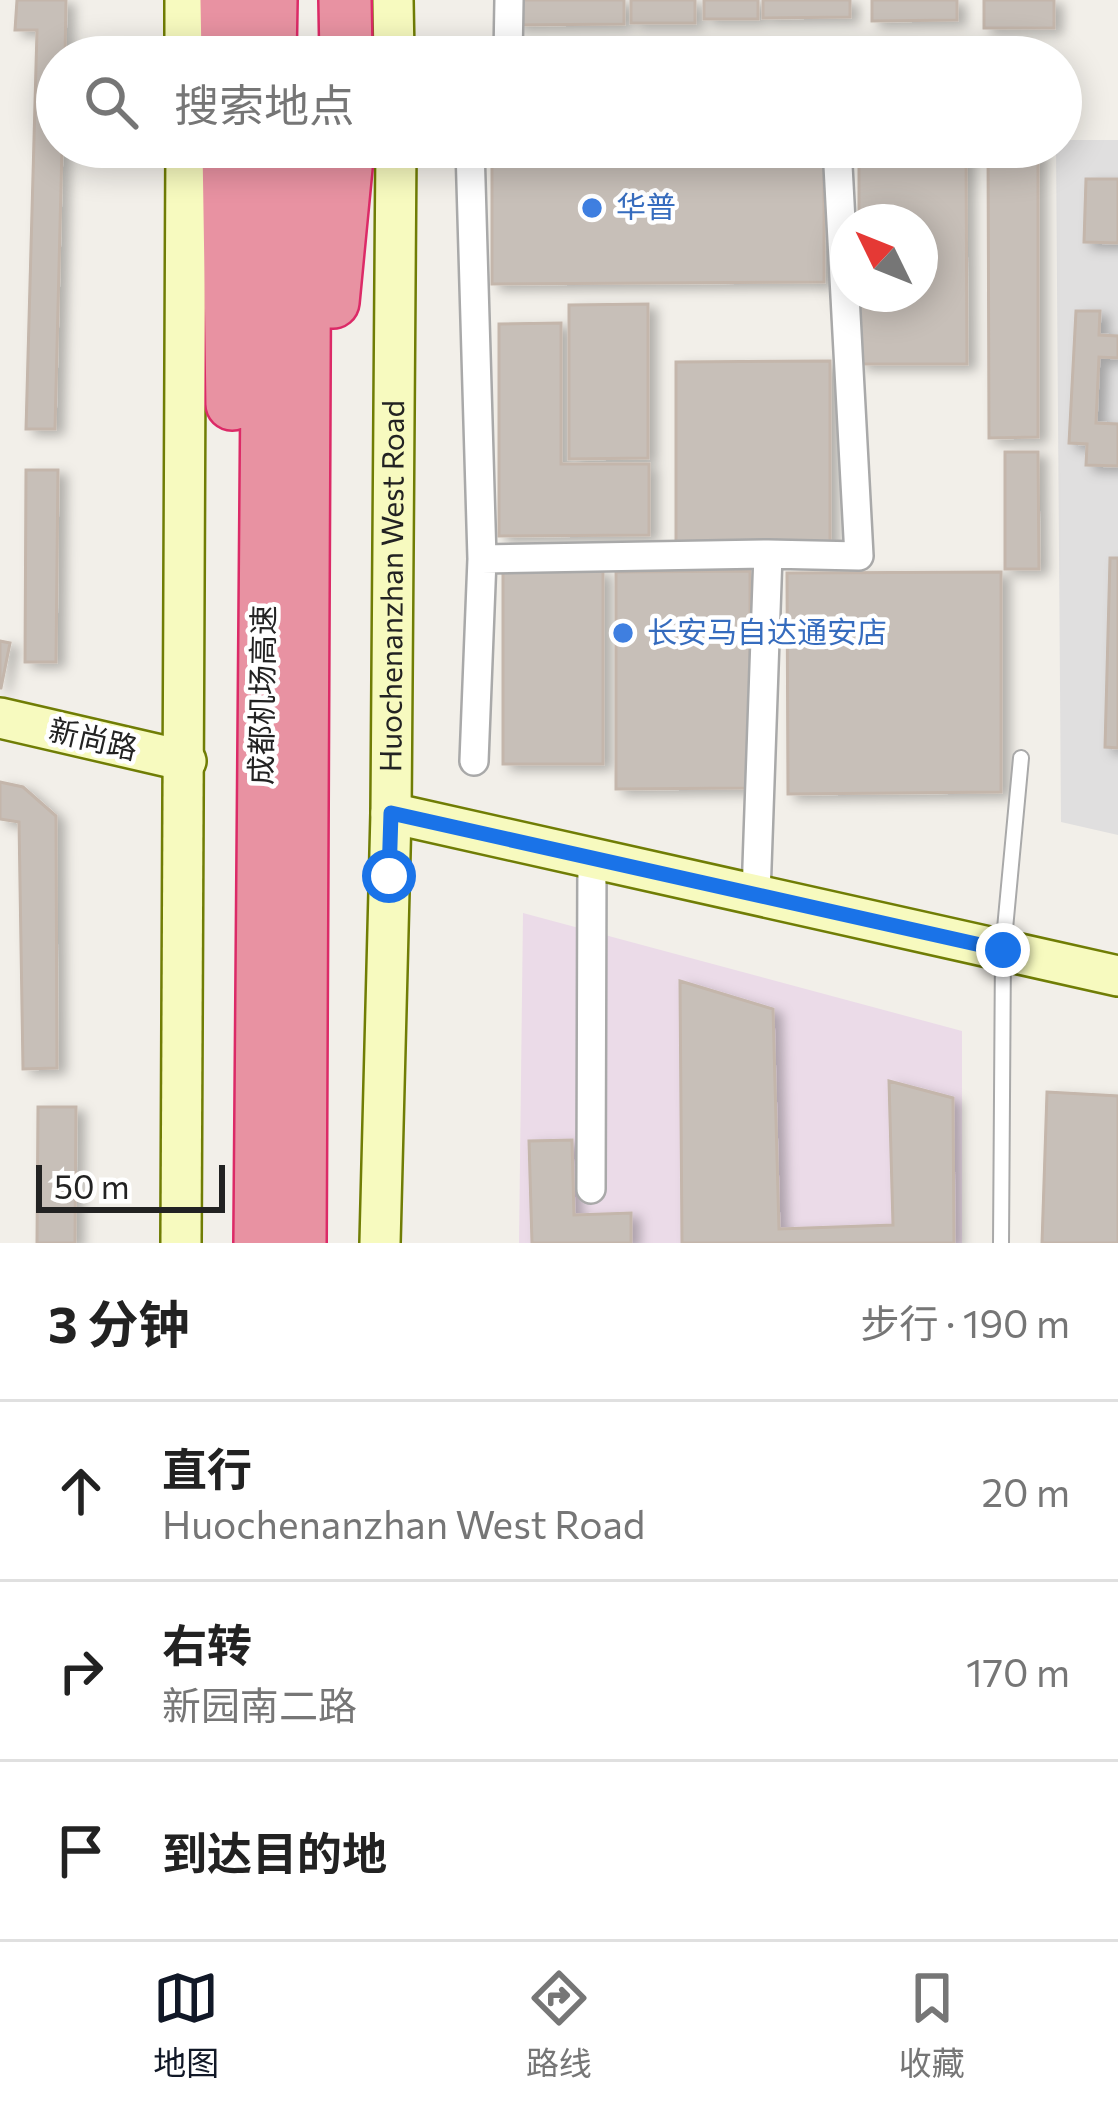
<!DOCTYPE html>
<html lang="zh">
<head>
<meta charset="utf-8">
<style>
  :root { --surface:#fff; --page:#f2f2f2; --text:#222; --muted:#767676; --line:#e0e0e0; --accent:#111827 }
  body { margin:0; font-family:Commissioner,"Noto Sans SC",sans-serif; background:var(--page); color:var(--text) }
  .compass { position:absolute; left:830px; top:204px; width:108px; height:108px; border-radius:50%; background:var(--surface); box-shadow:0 6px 30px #0003; rotate:313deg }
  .scale { position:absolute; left:36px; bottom:30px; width:189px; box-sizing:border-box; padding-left:12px; border:6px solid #222; border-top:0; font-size:33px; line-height:42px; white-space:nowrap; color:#222; -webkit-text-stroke:9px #fff; paint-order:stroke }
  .stop { position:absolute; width:36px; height:36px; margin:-27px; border:9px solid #1a73e8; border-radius:50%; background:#fff }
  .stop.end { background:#1a73e8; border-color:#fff; box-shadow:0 3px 12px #0008 }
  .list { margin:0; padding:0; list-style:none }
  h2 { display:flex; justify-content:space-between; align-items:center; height:156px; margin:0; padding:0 48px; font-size:51px }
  h2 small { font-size:39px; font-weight:400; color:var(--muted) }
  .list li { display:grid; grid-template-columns:78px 1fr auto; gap:36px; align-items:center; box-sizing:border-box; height:180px; padding:0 48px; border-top:3px solid var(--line) }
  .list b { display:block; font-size:45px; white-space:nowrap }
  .list p { margin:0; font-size:39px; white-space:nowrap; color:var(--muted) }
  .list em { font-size:39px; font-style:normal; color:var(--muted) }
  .icon { flex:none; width:66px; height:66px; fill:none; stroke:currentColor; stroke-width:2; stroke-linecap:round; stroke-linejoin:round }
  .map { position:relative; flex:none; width:1118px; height:1243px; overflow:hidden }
  .search { position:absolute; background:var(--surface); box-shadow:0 6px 30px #0003; left:36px; right:36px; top:36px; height:132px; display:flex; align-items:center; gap:30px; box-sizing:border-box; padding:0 42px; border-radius:66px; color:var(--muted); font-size:45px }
  .sheet { height:696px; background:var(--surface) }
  nav { display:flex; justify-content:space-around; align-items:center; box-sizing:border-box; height:168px; border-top:3px solid var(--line); background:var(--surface); font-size:33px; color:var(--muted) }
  nav a { display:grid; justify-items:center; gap:6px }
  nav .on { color:var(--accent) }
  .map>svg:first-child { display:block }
  .residential { fill:#e0dfdf }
  .industrial { fill:#ebdbe8 }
  .building { fill:#c7bfb8; stroke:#c4b6ab; stroke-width:3; filter:url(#shadow) }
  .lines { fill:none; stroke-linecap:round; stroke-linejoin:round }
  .lane-casing { stroke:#a9a9a9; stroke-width:18 }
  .street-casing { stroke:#a9a9a9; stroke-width:32 }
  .secondary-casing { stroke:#707d05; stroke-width:44 }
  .highway-casing { stroke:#dc2a67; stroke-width:56 }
  .lane { stroke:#fff; stroke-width:14 }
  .street { stroke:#fff; stroke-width:27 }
  .secondary { stroke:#f7fabf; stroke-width:39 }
  .highway { stroke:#e892a2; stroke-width:51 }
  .route { stroke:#1a73e8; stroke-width:15 }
  .shop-dot { fill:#3f7fe0; stroke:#fff; stroke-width:4.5 }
  .labels { text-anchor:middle; stroke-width:9; stroke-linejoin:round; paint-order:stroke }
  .shop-label { font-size:30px; fill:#366cbe; stroke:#fff; text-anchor:start }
  .street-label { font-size:30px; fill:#222; stroke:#fff }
</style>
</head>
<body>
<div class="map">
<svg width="1118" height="1243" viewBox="0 0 1118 1243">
  <defs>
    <filter id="shadow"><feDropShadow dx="8" dy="5" stdDeviation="6" flood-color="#0004"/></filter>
  </defs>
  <rect width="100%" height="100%" fill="#f2efe9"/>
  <path class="residential" d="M1061,140h57v695l-57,-13 -5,-675h5z"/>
  <path class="industrial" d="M523,913l439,118v212h-443z"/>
  <path class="building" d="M17,0h49l-1,57h-8v90h5l-7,282h-29l11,-399h-22z
    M514,0h110v24l-110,1z
    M631,0h64v23h-64z
    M704,0h54v19h-54z
    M763,0h87v17l-87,1z
    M872,0h85v20l-85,1z
    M984,0h70v28h-70z
    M492,147h332v135l-332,2z
    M859,147h107l1,217h-108v-70h61v-72h-61z
    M988,147h50v290l-49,1z
    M1086,179h32v64l-34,-1z
    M648,304v154l-79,1v-154z
    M1076,311h24l-1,24 19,1v22l-19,-1 -3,66 22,1v42l-32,-1 1,-21 -18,-1z
    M561,323v141h88v71l-150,1v-212z
    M830,361v183l-154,1v-183z
    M1005,452h33l1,117h-34z
    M26,470h32l-2,192h-31z
    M1110,558h8v190l-13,-1z
    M603,571v193h-100v-192z
    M750,571v217l-134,1v-217z
    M1001,572v220l-213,2 -1,-221z
    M0,641l10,2 -9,45h-1z
    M0,782l23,5 33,29 1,252 -34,1 -4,-247 -19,-3z
    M680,981l93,28 6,220 114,-4 -4,-144 64,17 1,145h-272z
    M1047,1092l71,4v147h-76z
    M38,1107h38l-1,136h-38z
    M572,1140l2,75 57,-2v30h-99l-3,-102z"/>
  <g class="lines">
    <g class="lane-casing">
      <path id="lane" d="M1001,1243l2,-293 18,-192"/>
    </g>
    <g class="street-casing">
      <path id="street" d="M508,57l1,-57
        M470,148l12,411 286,-5 -12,341
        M768,554l91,2 -22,-409
        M474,761l8,-202
        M591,1189l1,-332"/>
    </g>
    <g class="secondary-casing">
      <g id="secondary">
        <path d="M185,0v57"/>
        <path d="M393,0l1,57"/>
        <path d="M0,718l186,43"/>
        <path d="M391,813l727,163"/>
        <path d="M181,1243l5,-1096"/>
        <path id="s1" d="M380,1243l11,-430 5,-666"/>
      </g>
    </g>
    <g class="highway-casing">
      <path id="highway" d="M226,0l1,57
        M345,0l1,57
        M270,57l1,-57
        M228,147l4,257
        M333,302l15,-155
        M260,1243l9,-1096
        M300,1243l5,-1096"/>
    </g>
    <use href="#lane" class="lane"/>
    <use href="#street" class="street"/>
    <use href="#secondary" class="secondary"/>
    <use href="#highway" class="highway"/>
  </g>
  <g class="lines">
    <path class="route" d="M389,876l2,-63 612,137"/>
  </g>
  <g class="shop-dot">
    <circle cx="592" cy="208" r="12"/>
    <circle cx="623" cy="633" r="12"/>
  </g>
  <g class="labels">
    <g class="shop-label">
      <text x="616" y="218">华普</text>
      <text x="647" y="643">长安马自达通安店</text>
    </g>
    <g class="street-label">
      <text dy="10" stroke="none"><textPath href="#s1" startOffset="657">Huochenanzhan West Road</textPath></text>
      <text transform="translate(263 695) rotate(-89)" y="10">成都机场高速</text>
      <text transform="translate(93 740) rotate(13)" y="10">新尚路</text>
    </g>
  </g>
</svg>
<svg class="compass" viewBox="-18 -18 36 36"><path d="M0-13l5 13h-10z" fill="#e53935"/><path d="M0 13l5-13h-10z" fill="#767676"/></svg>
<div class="scale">50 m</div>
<div class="stop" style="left:389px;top:876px"></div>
<div class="stop end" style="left:1003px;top:950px"></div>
<div class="search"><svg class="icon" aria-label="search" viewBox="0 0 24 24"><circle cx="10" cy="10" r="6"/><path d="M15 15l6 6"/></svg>搜索地点</div>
</div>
<section class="sheet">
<h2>3 分钟<small>步行 · 190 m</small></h2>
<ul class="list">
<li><svg class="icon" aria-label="ahead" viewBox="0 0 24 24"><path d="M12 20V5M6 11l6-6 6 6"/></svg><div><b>直行</b><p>Huochenanzhan West Road</p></div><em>20 m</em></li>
<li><svg class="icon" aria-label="right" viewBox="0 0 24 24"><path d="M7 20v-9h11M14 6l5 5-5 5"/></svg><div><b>右转</b><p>新园南二路</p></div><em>170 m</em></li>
<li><svg class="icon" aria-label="arrive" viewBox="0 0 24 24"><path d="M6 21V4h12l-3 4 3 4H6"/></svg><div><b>到达目的地</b></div></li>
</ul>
</section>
<nav>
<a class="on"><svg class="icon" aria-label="map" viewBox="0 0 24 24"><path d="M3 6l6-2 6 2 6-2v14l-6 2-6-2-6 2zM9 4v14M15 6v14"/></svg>地图</a>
<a><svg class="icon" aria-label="directions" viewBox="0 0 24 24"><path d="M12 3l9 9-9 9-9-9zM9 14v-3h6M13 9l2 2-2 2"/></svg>路线</a>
<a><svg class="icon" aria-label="saved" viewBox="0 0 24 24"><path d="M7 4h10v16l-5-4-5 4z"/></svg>收藏</a>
</nav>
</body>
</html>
